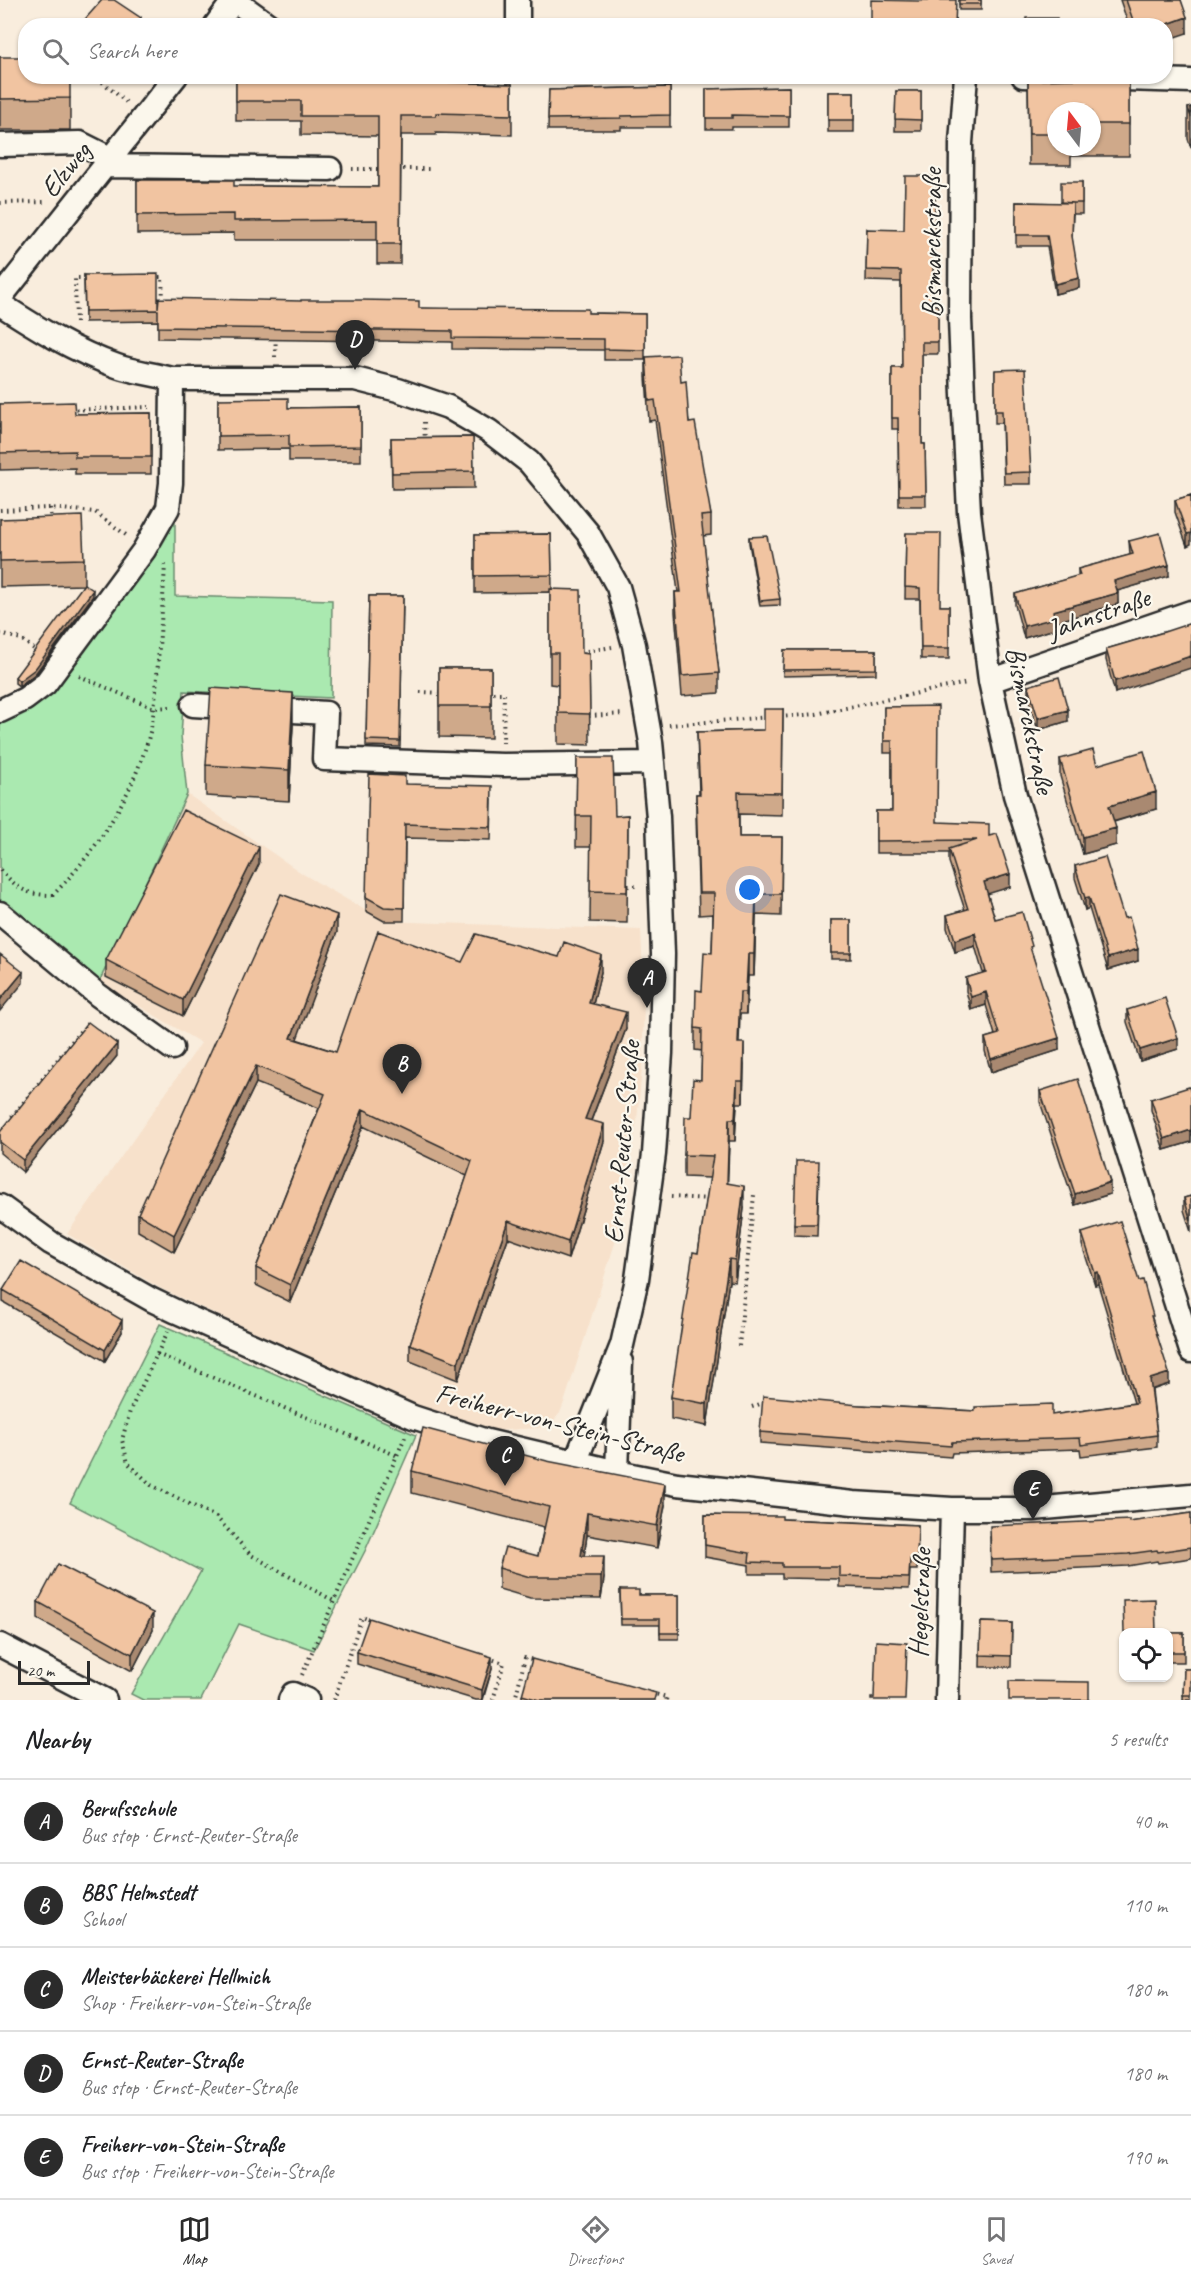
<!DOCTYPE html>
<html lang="en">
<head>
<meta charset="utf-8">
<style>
  :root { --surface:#fff; --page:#f2f2f2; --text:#202124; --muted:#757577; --line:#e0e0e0; --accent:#2b2b2b }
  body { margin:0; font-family:Caveat,sans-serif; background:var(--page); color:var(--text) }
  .controls { position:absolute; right:18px; bottom:18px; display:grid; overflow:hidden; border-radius:12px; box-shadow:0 2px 4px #0004 }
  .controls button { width:54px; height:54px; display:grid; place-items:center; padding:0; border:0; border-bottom:2px solid var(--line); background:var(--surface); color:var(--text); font:30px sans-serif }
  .compass { position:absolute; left:1047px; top:102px; width:54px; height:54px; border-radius:50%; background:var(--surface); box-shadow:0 2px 4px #0004; rotate:344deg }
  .scale { position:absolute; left:18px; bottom:15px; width:72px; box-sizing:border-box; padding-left:6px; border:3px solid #2b2b2b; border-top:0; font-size:16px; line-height:21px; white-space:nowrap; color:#2b2b2b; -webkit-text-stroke:4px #fbf7ec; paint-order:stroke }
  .you { position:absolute; left:750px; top:890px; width:21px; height:21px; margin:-15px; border:4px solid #fff; border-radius:50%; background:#1a73e8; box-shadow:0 0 0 9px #1a73e833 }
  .badge { display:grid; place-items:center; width:39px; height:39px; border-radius:50%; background:var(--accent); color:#fff; font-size:20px; font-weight:700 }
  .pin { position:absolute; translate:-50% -50px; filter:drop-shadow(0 2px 3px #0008) }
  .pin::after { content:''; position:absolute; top:32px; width:21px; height:18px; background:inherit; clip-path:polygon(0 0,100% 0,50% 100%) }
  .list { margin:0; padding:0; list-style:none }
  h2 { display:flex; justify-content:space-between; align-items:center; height:78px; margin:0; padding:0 24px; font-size:26px }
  h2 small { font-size:20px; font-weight:400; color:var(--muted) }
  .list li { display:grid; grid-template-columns:39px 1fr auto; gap:18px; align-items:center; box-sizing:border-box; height:84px; padding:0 24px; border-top:2px solid var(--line) }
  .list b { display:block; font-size:22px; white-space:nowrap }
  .list p { margin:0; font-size:20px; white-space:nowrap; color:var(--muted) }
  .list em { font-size:20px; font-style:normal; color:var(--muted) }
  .icon { flex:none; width:33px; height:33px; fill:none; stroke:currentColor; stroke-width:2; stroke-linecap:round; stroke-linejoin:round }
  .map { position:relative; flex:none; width:1191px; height:1700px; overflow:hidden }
  .search { position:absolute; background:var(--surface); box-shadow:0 2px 4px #0004; left:18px; right:18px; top:18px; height:66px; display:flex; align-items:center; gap:15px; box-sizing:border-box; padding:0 21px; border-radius:24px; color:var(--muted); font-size:22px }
  .sheet { height:498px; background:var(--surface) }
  nav { display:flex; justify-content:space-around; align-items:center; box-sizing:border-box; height:84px; border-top:2px solid var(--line); background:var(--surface); font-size:16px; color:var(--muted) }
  nav a { display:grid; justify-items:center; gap:3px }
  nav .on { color:var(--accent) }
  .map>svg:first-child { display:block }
  .built { fill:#f7e1cb }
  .green { fill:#aae9b0; stroke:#6a8a6e; stroke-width:1.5 }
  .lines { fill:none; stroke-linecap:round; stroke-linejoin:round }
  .minor-casing { stroke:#2b2b2b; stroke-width:27 }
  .path { stroke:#2b2b2b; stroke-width:4; stroke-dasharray:1.5 4.5; stroke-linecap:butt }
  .minor { stroke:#fbf7ec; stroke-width:22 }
  .wall { fill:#cfa98a; stroke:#2b2b2b; stroke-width:1.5; fill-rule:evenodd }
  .shaded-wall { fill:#a98971; stroke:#2b2b2b; stroke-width:1.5 }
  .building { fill:#f1c4a1; stroke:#2b2b2b; stroke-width:1.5 }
  .labels { text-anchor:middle; stroke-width:4.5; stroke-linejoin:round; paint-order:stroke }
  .street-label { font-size:28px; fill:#2b2b2b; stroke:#fbf7ec }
</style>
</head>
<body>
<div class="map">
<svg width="1191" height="1700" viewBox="0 0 1191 1700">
  <rect width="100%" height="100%" fill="#f9eddd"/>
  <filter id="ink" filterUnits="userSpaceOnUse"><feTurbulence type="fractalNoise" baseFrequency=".0167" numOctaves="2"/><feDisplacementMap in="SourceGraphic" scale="12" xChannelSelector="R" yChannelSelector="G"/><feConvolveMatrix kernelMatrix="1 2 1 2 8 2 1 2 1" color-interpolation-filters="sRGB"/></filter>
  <g filter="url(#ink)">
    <path class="built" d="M187,794l116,80 81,47 257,9 3,73 -2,66 -5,51 -22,123 -50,157 -5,13 -9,11 -13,4 -47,3 -74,-24 -255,-118 -95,-55 134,-191 -102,-61z"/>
    <path class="green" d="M175,517v79l157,4 -1,98 -147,-7 -3,45 6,58 -88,188 -99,-80v-187l20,-8z
      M160,1324l256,111 -51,116 -51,99 -75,-26 -38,76h-58l-12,-6 70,-123 -131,-68z"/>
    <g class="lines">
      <g class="minor-casing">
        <path id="minor" d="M234,0l36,26
          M215,26l19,-26
          M518,26v-26
          M966,76l-5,67 -1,176 3,76 6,117 21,169 25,114 176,556
          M1023,76l168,5
          M0,145l80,-2 32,16
          M105,166l225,3
          M0,298l176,-222
          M0,304c37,24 74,47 117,62 17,6 37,8 55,13h183l43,11 50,17 41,24 40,31 59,71 30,54 16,58 17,97 7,75 5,137 -2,99 -7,101 -17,125 -15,66 -47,118
          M990,681l201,-69
          M193,705l133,8 -2,46 179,6 150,-2
          M0,711l25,-12 20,-15 99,-134 24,-42 3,-25 1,-104
          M0,913l98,82 74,53
          M0,1206l51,37 101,57 25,12 236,105 74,24 130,31 60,12 176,19 99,6h81l158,-14
          M617,1472l4,-110
          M0,1645l105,55
          M290,1700l3,-6 14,6
          M947,1700l5,-191"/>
      </g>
      <path class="path" d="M67,80h33l26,22
        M352,169h29
        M397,169h32
        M0,203l46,-1
        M153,277h9l1,23h3
        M76,323l-1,-45h14
        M275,357l1,-22
        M70,410l79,-3
        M424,422l1,20
        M50,508l1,14
        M0,510l50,-2 45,4 31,23
        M0,634l21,5 18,14
        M581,652l31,-5
        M79,676l75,32 16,-1
        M420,692l23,1
        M487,693h17l-1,50
        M589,716l35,-2
        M780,717l36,-3 151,-31
        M669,725l101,-8
        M0,870c19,19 25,25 53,25 44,-45 77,-95 95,-155 7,-25 8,-52 10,-78 2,-33 6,-67 7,-101
        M628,886h11
        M12,1117l69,-87
        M671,1197l40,2
        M168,1331l-38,80 -8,29 6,23 23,22 65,32 35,38 83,46
        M739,1346l15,-151
        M157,1354l241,102
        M752,1407l14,-5
        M488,1658l16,5 -11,37
        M302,1675l103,-238
        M651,1693l16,4 -1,3
        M334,1700l28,-83 10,4
        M515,1700l10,-42 9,2"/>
      <use href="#minor" class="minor"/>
    </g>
    <path class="wall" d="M959,0h22v10h-22z
      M1120,0h61l6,33 -21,-7h-37z
      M0,57l70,41v32h-70z
      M236,76l276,8v51l-76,-2v2h-35l-1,129h-23v-24h-143v-7l-97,1v-54l97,6 144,1v-51l-77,-1v-14h-65z
      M1129,78v78h-58v9h-42l-1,-85zM1056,111h36v36h-36z
      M670,87v40h-49v3h-73l1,-40z
      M789,87v40h-57v2h-26v-40z
      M896,91h25v40h-26z
      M828,92h26v40h-26z
      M1191,107v41l-3,-9v-31z
      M1082,182v32h-9l-1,24 7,50 -24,6 -8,-48h-31v-44l45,1z
      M867,229l65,76h6v49h-16v90h3l1,62h-27l-1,-77h-6v-61h10l-1,-86 -35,-1z
      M84,275l74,33h261l169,5 57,1v46h-41v-10l-152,-1v-7l-294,-4v-17l-73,1z
      M646,357l35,25 8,41 22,92v20l-8,1 16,137v20l-37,3 -7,-84v-20h3l-23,-172 -6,1 -3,-44z
      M995,370l36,102v12h-27l-2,-61h-7z
      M218,399l70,9 73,-1v54h-72v-12l-71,1z
      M0,404l75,10 76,-1v61h-76v-6l-75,2z
      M473,437l1,51 -82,1 -1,-51z
      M1191,495l-4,51 -12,-34v-12z
      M0,519l84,40v26l-84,2z
      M906,533l34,73h9v53h-28l-1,-60h-15z
      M551,534l1,55 30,64 7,1 1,91 -32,-1v-59l-8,-1v-92l-75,1v-58z
      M749,537l31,62v6l-20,1 -11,-63z
      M1129,541l40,35 -52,15 1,13 -63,18v7l-31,9 -9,-33v-11l63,-18v-7l52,-14z
      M93,596l-58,78 -16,12 -4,-3v-6z
      M369,596h34l-3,151 -34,-1z
      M1164,632l-49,61 -9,-33v-11z
      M784,650h92v24l-93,2z
      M439,668h52v70l-52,-1z
      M1028,686l40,35 -30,9 -10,-32z
      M884,707l53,115 52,14 21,51 -23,6 8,26 37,34 27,97 -68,22 -6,-21v-13l10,-3 -9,-30 -15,5 -5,-19v-13l17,-5 -8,-27 -20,6 -8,-24v-13l18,-5 -16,-48v-9h-73v-42h16v-58h-8z
      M783,709l-1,106 -43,-1v23h43l-1,79 -25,-1 -2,61h-6l-2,38h-6l-1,29 5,22 -1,38h-6l-2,38h-6l-2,42 17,25 -9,74 -6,-1 -22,145 -36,-7v-22l27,-144 12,-75 -26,-1v-22l7,-38 10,-37 1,-29 -7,-1v-22l7,-37 10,-38 1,-39 -14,1 -3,-99v-22h3l-2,-62 67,-2z
      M293,725l-4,76 -83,-5v-31z
      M577,758l38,58 13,-1 -1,108 -37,-1 1,-75h-15z
      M1060,759l37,6 59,44 -42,13 2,23 -33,9 -23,-78z
      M405,784l87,15 -1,41 -86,-2 -1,83h-20l-18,-10v-14z
      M259,864l-76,152 -77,-39v-17z
      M1075,866l49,52 14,43 -30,9 -19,-62 -4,2 -10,-32z
      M831,920h20v39h-20z
      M337,932l-41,107 40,13 126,-90 139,10 -8,32 33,25 -35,92 13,20 -36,118 -60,-21 -50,142 -48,-19v-17l57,-168 -104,-50 -73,176 -34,-17v-17l63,-160 -63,-25 -82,169 -36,-21v-17z
      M1127,1010l51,39 -38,12 -13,-39z
      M117,1056l-94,116 -23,-19v-21z
      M1040,1091l70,103 -35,11 -35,-103z
      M1191,1093v49l-27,8 -13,-40v-11z
      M819,1173l-2,63 -23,-1v-11z
      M1191,1196v36l-7,-22v-12z
      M1082,1233l57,48 14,40 16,63 -17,6 5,45v12l-76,9 -1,-7 -128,4 -1,4 -191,-14v-11l99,-27 193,10 82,-12 -36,-119 -3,1 -13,-40z
      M3,1290l119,42 -17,29 -102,-59z
      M412,1471l253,34 -8,43 -70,-13 -3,21 20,22 -3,21 -71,-1 -31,-9v-21l39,-12 6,-29 -132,-34z
      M1191,1513v45l-33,5 -1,-2 -29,5 -137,6 -1,-35 140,-15z
      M705,1515l77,4 136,6 -1,45h-7l-1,19 -70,-2v-8l-57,-1v-4h-33v-9l-44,-8z
      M620,1590l19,5h40v44h-19v-14h-39z
      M38,1602l115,28 -21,41 -94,-52z
      M981,1622l31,1 -1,44h-31z
      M1168,1633h16v29h-16z
      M357,1652l135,17 -9,31h-7l-119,-36z
      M1184,1669h7v31h-8z
      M522,1695l134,5h-134z"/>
    <path class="shaded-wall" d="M1187,17v16l-21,7v-14h-4z
      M141,18v8h-6z
      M1079,278v10l-24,6v-10z
      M1191,533v11l-4,2v-12z
      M1169,565v11l-55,16v-11z
      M93,590v6l-58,78 -16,12v-5z
      M1118,593v11l-63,18v7l-31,9v-12l29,-15z
      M1191,656v12l-76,25v-12z
      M293,693v32l-4,76v-31z
      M1068,710v11l-30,9v-12z
      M1156,792v17l-47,14v-17z
      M1116,828v17l-33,9v-17z
      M259,847v17l-76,152v-16z
      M1010,874v13l-26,8v-13z
      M756,894v21l-2,61v-22z
      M1089,897v11l-4,2v-12z
      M337,915v17l-46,123v-17z
      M975,933v13l-20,6v-12z
      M1138,949v12l-30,9v-12z
      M748,954v22l-2,38v-22z
      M601,955v17l-12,48v-17z
      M23,972v11l-23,28v-11z
      M986,992v13l-15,5v-13z
      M626,1012v17l-41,107v-17z
      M1059,1038v12l-68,22v-13z
      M1178,1038v11l-38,12v-11z
      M744,1043v22l-1,38v-22z
      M117,1044v12l-94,116v-12z
      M256,1066v17l-82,169v-17z
      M737,1081v22l-2,38v-22z
      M363,1109v17l-73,176v-17z
      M729,1119v22l-2,64v-22z
      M604,1124v17l-36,118v-17z
      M1191,1130v12l-27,8v-11z
      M1110,1182v12l-35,11v-11z
      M744,1186v22l-9,74v-22z
      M508,1221v17l-50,142v-17z
      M729,1259v22l-22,145v-22z
      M1098,1272v12l-3,1v-12z
      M122,1320v12l-17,29v-11z
      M1169,1373v11l-19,6v-11z
      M665,1484v21l-8,43v-22z
      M587,1513v22l-6,43v-22z
      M604,1556v22l-3,21v-22z
      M153,1613v17l-21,41v-17z
      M492,1657v12l-10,31v-10z"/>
    <path class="building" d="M102,0h12l27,18 -6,8h-56z
      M871,0l51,1v-1h34l-1,26h-84z
      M959,0h22v4h-22z
      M1126,0h55l6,17 -25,9h-27z
      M1026,18h31v8h-31z
      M0,57h26v19h44v22l-70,1z
      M236,76h200v6l76,2v31l-76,-2v3h-35l-1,128h-23v-24l-143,1v-7l-97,1v-35h97v6l144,1v-71h-77v-15h-65z
      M1129,78v46h-37v-13h-36v23h-27l-1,-54z
      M670,87v28l-49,1v2l-73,1 1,-29z
      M789,87v29l-57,-1v3h-26v-29z
      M896,91h25v29l-26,-1z
      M828,92h26v28h-26z
      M1191,107v10l-3,-9z
      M905,176h31l-4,129h6v37h-16v102h3l1,51h-27l-1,-77h-6v-50h10l-1,-97 -35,-1 1,-41 37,1z
      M1061,182h21v21h-9l-1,33 7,42 -24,6 -8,-49h-31v-33l57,1 -12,-1z
      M158,274v34l1,-10 142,3v-1h59l59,1v7l169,1v4l57,1v36l-41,-1v-10l-152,-1v-7l-294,-4v-17l-73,1 -1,-36z
      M679,355l2,27 5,-1 3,42 6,-1 16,93 -10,1 18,157 -37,3 -7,-84h6l-26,-192 -6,1 -3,-44z
      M1025,369l6,103 -27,1 -2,-62h-7v-41z
      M288,398v10l73,-1v39l-72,1v-12l-71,1v-37z
      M74,402l1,12 76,-1v44h-76v-6l-75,2v-49z
      M473,437l1,34 -82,2 -1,-35z
      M1191,495v38l-4,1 -12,-34z
      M82,516l2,43 -84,2v-42z
      M906,533h35l-1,73h9v42h-28l-1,-60 -15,-1z
      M1160,533l9,32 -55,16 4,12 -65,18 2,7 -31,8 -9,-32 65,-19 -2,-6 55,-15 -4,-13z
      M551,534l1,41 -77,1v-41z
      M767,536l13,63 -20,2 -11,-64z
      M84,584l9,6 -58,79 -16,12 -4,-4z
      M550,589l31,1 1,63 7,1 1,60 -32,-1v-60h-8z
      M369,596h34l-3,145 -34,-1z
      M1191,623v33l-76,25 -9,-32 58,-17z
      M784,650h92v19l-93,1z
      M439,668h52v38h-52z
      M1059,677l9,33 -30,8 -10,-32z
      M211,688l82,5 -4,77 -83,-5z
      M938,706l-1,116 52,2v12l8,-2 13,40 -26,8 11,37 27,-7 10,34 -2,1 29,91 -68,21 -6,-21 14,-4 -13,-42 -15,5 -5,-19 20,-6 -11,-39 -20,7 -8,-25 21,-6 -19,-60 28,-9 -101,1v-30h16v-70h-8v-34z
      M764,709h19l-1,84 -44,-1 1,45h43l-1,57h-25l-2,60h-6l-2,38h-6l-2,51h6l-1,38h-6l-2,38h-6l-2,64 17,3 -9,74 -6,-1 -22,145 -36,-7 22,-145 5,1 15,-97 -29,-1 1,-38h6l2,-38 8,1 1,-51 -7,-1 1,-38 6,1 2,-39 8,1 2,-60h-15l-3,-99h4l-3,-62 67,-2z
      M1093,750l4,15 47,-14 12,41 -47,14 7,22 -33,9 -23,-78z
      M577,758h36l2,58 13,-1 -1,77 -37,-1 1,-75h-15z
      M369,774l36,2v8l87,2 -1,41 -86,-3 -1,84 -20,-1 -18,-10z
      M183,810l76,37 -76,153 -77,-40z
      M1105,857l19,61 5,-1 9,32 -30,9 -19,-61 -4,1 -10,-32z
      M281,894l56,21 -46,123 45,14 42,-121 84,31 14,-28 83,23 5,-15 37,13 -12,48 37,9 -41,107 19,5 -36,118 -60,-21 -50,142 -48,-19 62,-183 -109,-52 -73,176 -34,-17 69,-174 -69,-28 -82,169 -36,-21z
      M831,920h20v33h-20z
      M0,954l23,18 -23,28z
      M1165,998l13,40 -38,12 -13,-40z
      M88,1022l29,22 -94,116 -23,-18v-10z
      M1078,1079l32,103 -35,12 -35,-103z
      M1189,1087l2,6v37l-27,9 -13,-40z
      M796,1161h23l-2,63h-23z
      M1191,1196v25l-7,-23z
      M1120,1221l19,60 4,-1 10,36h-2l18,57 -19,6 7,56 -76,10 -1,-7 -128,4 -1,4 -191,-14 3,-36 96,9 116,6v-4l77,-3v11l85,-12 -39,-131 -3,1 -13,-40z
      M21,1261l101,59 -17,30 -102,-60z
      M423,1428l124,33 118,23 -8,42 -70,-13 -6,43h23l-3,21h-71l-31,-9 6,-21 33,9 11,-49 -137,-36z
      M1191,1513v34l-33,5 -1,-2 -29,4 -137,6 -1,-34 140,-6v2z
      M705,1515l77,1v3l136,6 -1,34h-7l-1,19 -70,-2v-9h-57v-4l-33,-1 1,-9 -45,-8z
      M58,1564l95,49 -21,41 -94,-52z
      M620,1590h19v5h40v38h-19v-14h-39z
      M1155,1599l1,33h-32l-1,-32z
      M369,1618l123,39 -10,33 -125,-38z
      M981,1622l31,1 -1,33 -31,-1z
      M1168,1633h16v19h-16z
      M876,1641l31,2 -2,57h-34v-2h3z
      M532,1659l124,34 -2,7h-115l-17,-5z
      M1184,1669h7v26h-8z
      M1009,1681l80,1v18h-80z"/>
  </g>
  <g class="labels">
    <g class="street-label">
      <text transform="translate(65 169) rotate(-51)" y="10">Elzweg</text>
      <text transform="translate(931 243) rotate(-90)" y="10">Bismarckstraße</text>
      <text transform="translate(1098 613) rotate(-19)" y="10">Jahnstraße</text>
      <text transform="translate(1031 720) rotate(78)" y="10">Bismarckstraße</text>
      <text transform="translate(621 1142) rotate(-85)" y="10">Ernst-Reuter-Straße</text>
      <text transform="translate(560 1422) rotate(14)" y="10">Freiherr-von-Stein-Straße</text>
      <text transform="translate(919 1603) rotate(-88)" y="10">Hegelstraße</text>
    </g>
  </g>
</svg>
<div class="controls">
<button><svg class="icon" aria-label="locate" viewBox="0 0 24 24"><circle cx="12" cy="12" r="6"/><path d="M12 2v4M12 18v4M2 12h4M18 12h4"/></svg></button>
</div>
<svg class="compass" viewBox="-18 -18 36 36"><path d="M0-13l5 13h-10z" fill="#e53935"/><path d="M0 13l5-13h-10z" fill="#757577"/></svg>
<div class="scale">20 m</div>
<div class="you"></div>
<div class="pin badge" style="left:647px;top:1008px">A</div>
<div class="pin badge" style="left:402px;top:1094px">B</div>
<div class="pin badge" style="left:505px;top:1486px">C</div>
<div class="pin badge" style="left:355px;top:370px">D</div>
<div class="pin badge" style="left:1033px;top:1520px">E</div>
<div class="search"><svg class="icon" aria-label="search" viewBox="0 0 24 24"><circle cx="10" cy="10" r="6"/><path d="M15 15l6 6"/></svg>Search here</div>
</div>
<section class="sheet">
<h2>Nearby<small>5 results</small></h2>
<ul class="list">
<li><span class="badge">A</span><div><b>Berufsschule</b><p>Bus stop · Ernst-Reuter-Straße</p></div><em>40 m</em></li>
<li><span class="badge">B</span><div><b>BBS Helmstedt</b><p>School</p></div><em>110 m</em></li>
<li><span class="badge">C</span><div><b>Meisterbäckerei Hellmich</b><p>Shop · Freiherr-von-Stein-Straße</p></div><em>180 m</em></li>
<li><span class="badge">D</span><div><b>Ernst-Reuter-Straße</b><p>Bus stop · Ernst-Reuter-Straße</p></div><em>180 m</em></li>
<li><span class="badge">E</span><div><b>Freiherr-von-Stein-Straße</b><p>Bus stop · Freiherr-von-Stein-Straße</p></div><em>190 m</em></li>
</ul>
</section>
<nav>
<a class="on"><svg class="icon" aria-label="map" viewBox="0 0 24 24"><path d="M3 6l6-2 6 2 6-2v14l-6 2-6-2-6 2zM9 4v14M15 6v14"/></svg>Map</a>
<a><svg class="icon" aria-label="directions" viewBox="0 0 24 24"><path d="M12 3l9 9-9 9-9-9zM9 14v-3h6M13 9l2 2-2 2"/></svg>Directions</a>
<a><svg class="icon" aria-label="saved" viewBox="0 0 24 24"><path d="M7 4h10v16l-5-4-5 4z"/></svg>Saved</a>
</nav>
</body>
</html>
